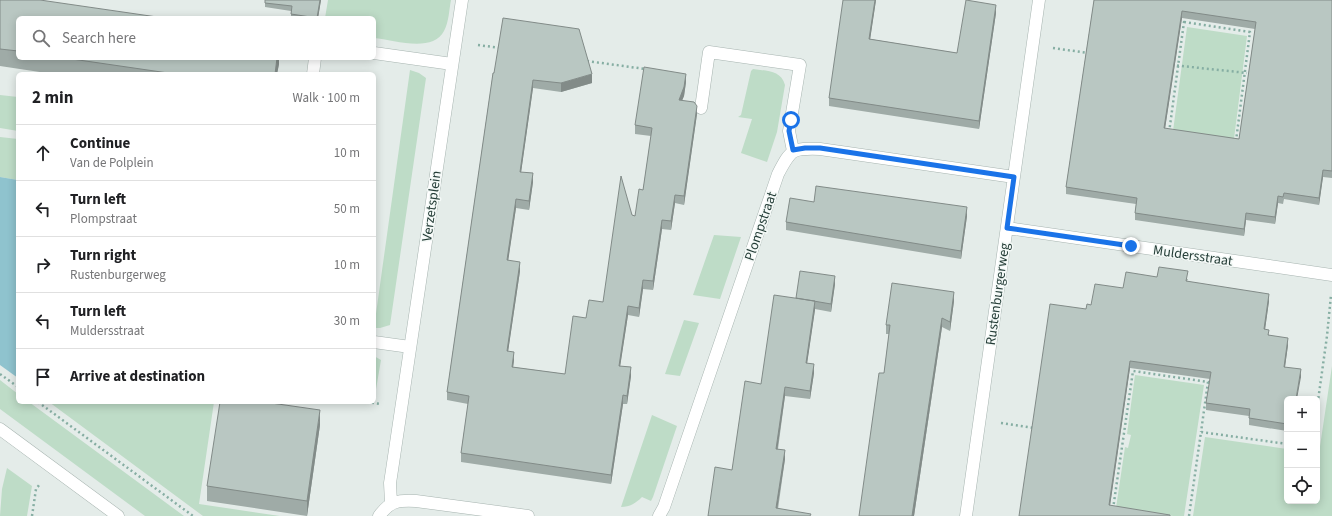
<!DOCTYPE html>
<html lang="en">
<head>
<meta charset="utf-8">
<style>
  :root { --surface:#fff; --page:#f2f2f2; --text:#202124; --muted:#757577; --line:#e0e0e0 }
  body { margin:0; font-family:"Source Sans 3",sans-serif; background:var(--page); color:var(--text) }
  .controls { position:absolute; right:12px; bottom:12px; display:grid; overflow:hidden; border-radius:6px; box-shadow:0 2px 10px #0003 }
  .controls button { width:36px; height:36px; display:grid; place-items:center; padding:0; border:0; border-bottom:1px solid var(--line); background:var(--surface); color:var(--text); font:20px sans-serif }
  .stop { position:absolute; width:12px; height:12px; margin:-9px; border:3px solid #1a73e8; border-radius:50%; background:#fff }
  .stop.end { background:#1a73e8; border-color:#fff; box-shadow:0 1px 4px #0008 }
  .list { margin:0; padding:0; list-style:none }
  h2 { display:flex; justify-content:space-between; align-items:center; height:52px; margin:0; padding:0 16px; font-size:17px }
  h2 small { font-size:13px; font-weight:400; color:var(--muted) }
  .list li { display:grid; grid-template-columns:26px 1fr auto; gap:12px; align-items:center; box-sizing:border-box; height:56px; padding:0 16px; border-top:1px solid var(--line) }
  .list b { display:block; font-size:15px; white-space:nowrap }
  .list p { margin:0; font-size:13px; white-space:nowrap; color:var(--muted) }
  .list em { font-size:13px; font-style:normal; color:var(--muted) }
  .icon { flex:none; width:22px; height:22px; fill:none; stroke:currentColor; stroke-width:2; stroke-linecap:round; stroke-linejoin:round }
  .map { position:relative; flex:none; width:1332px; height:516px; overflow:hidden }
  .search { position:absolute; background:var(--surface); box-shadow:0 2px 10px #0003; left:16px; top:16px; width:360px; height:44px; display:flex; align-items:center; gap:10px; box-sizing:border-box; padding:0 14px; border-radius:6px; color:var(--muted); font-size:15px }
  .panel { position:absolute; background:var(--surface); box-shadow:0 2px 10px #0003; left:16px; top:72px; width:360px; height:332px; border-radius:6px }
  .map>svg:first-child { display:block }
  .green { fill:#bedcc7 }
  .water { fill:#8fc3ce }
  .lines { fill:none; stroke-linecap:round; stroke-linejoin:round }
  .minor-casing { stroke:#a7b4b0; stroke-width:13 }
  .path { stroke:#86aea3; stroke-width:2.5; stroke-dasharray:2 3; stroke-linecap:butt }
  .minor { stroke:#fff; stroke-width:12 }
  .wall { fill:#9faba7; fill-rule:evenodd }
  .shaded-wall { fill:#828b88 }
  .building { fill:#b9c7c2; stroke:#828b88; fill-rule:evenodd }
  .route { stroke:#1a73e8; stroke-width:5 }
  .labels { text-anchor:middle; stroke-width:3; stroke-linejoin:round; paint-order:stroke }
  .street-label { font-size:14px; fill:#243d37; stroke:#f4f9f7 }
</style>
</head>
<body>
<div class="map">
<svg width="1332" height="516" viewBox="0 0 1332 516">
  <rect width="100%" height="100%" fill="#e4ece9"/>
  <path class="green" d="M328,0h123c-2,10 -2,22 -7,31 -11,22 -50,9 -70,7v-20h-49z
    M1187,27l60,9 -13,103 -61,-8z
    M753,69c13,2 28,1 32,16l-8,47 -10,30 -26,-9 11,-34 -14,-2 3,-2 10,-44z
    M410,70l9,3 7,5 -36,247 -10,3h-6z
    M0,95l18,2v34l-18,-3z
    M0,137l18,2v41l-18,-3z
    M714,235l27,2 -21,62 -27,-4z
    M684,320l15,3 -19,53 -15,-2z
    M374,356l7,4 -7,41z
    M1332,366v150h-139l12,-79 82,12v52h30v-48h2z
    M1135,375l69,10 -20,131h-11l-57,-8 9,-61 3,1 3,-13 -4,-1z
    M0,380l18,14v8h11l155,114h-39l-145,-107z
    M49,402h165l-15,102 81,12h-77z
    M652,415l25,11 -24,71 -2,4 -9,-4c-6,6 -12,10 -21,10z
    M7,468l25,18 -5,30h-27l2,-27z"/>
  <path class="water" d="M0,177l18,3v198l-18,-13z"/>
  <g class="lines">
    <g class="minor-casing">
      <path id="minor" d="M374,53l78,11
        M313,74l2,-16
        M701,108l8,-56 91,13 -11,66 4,20
        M1007,228l325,47
        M374,342l36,5
        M0,429l118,87
        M391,503l-1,-20 2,-13 70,-470
        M379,516c11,-15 19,-16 37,-15l112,15
        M659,516l5,-9 114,-333c13,-25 14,-26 42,-25l194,28
        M966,516l73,-516"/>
    </g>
    <path class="path" d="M1184,22l66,10 -14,109 -67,-8z
      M478,45l23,3
      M1053,48l35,5
      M587,61l58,8
      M1172,65l75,8
      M0,374l18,13
      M38,402l155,114
      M367,402l14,2
      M1317,408l10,-72 4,-41
      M1001,423l33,5
      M1113,509l20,-138 75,11 -7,50
      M32,516l4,-27 4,-5
      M1189,516l12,-84 86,12"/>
    <use href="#minor" class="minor"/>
  </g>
  <path class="wall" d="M0,0l18,18v40h261v6l-2,10h-224l-53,-8z
    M265,0h56l-3,18h-27v-7l-26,-4z
    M876,0l-6,39 87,14 39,-40 -17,116 -150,-23v-8z
    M1094,0h238v178l-9,-1 -4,28 -35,-6 -1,5 -5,-1 -3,21 -29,-4 -2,16 -109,-16v-7l1,-9 -70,-10v-7zM1182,18l73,11 -16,110 -74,-10z
    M493,73l99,10 -31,9 -28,-4 -12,84 12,10 -4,28 -13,-2 -8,52 12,11 -12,80 6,9 -1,7 52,7 21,-56 17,-16 29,-87 3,1 8,-26 8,-54 -16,-2v-9l51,-43 -2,14 -2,4 15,14 -13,91 -9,-2 -4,27 -9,-1 -9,61 -10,-1 -4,28 -11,-2 -8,51 11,10 -4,28h-4l-12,80 -150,-22v-9l7,-49 -21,-4v-8z
    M814,202l153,14 -6,43 -175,-29v-8z
    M1157,277l31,2 -1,2 82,20 -4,28 4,6 19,10 -3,22 16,10 -14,22v32l-38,-6v-9l-43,-6v-7l4,-24 -80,-11 -20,137 -91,11 67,-207 5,-4 32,-17z
    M835,284l-4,28 -16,-3 -8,54 7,10 -4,26 -25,-3 -7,53 7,10 -7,50 33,7h-103l24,-46 29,-86 35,-86z
    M954,301l-4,30 -8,-4 -28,189h-55l25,-143 5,-39h-3v-9z
    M320,425l-13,91 -100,-15v-15z"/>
  <path class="shaded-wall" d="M320,0h1l-3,18h-1z
    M875,0h1l-7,47v-8z
    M996,5v8l-17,116v-8z
    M1182,11v7l-18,117v-7z
    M277,58h2v6l-2,10h-2z
    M592,74v9l-31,9v-9z
    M686,74v8l-2,14 -5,12v-8z
    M533,80v8l-13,92v-8z
    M697,106v8l-13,91v-9z
    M1323,170v7l-4,28v-7z
    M533,173v9l-4,28v-9z
    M675,195v8l-4,27v-9z
    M1278,196v7l-3,21v-7z
    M516,199v9l-9,61v-9z
    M967,207v9l-6,43v-8z
    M1246,213v7l-2,16v-7z
    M662,220v9l-9,61v-9z
    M520,262v9l-13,88v-8z
    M835,276v8l-4,28v-8z
    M643,280v9l-4,28v-9z
    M954,292v9l-4,30v-9z
    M1269,294v7l-5,36v-8z
    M815,301v9l-9,61v-8z
    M628,306v9l-9,59v-8z
    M942,318v9l-28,189h-2z
    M1288,338v7l-4,29v-7z
    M514,352v8l-2,16v-9z
    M1130,361v7l-21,145v-8z
    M814,364v9l-4,26v-8z
    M631,367v9l-4,28v-8z
    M1301,369v8l-4,22h-1z
    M785,387v9l-9,62v-9z
    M623,395v9l-12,80v-9z
    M320,410v15l-13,91v-15z
    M785,450v9l-9,57v-8z"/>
  <path class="building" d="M0,0h40l124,18h-146v33l-18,-2z
    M265,0h55l-3,18 -26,-4 1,-8 -27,-3z
    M843,0h32l-6,39 88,14 9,-53 30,5 -17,116 -150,-23z
    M1094,0h238v171l-9,-1 -4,28 -35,-5 -1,4 -5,-1 -3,21 -29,-4 -2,16 -109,-16 2,-15 -71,-11zM1182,11l74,11 -17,117 -75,-11z
    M503,18l76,11 13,45 -31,9 -28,-3 -13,92 13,1 -4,28 -13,-2 -9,61 13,2 -13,89 7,1 -2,15 53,7 8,-58 13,2 3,-18 14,2 18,-126 11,39 3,1 4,-27 4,1 9,-62 -17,-3 9,-58 42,7 -2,13 -5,13 15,2 3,4 -13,90 -9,-1 -4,26 -9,-1 -9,61 -10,-1 -4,28 -11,-2 -9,60 12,1 -4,29 -4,-1 -12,80 -150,-22 8,-57 -22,-4 46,-319h1z
    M65,58h212l-2,16h-100z
    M816,186l151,21 -6,44 -175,-29 4,-24 24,4z
    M1159,267l29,4 -2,10 83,13 -5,35 5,1 -1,5 20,3 -4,29 17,2 -5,30h-9v25l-38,-6 1,-9 -44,-6 5,-31 -81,-11 -21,144 61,10v1h-151l31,-212 36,5 1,-5 4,1 4,-21 28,4 3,-16 31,5z
    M800,271l35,5 -4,28 -35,-6z
    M892,283l62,9 -4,30 -8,-4 -30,198h-53l20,-143h5l6,-48h-4z
    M774,295l41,6 -9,62 8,1 -4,27 -25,-4 -9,62 9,1 -9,58 35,6 -1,2h-102l7,-49 17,3 13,-89 16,3z
    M220,402h44l56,8 -13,91 -100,-15z"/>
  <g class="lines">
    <path class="route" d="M791,120l-2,11 4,19 12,-2h15l194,29 -7,51 124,18"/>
  </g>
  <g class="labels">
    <g class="street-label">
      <text transform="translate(431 206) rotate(-82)" y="5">Verzetsplein</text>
      <text transform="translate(760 226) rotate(-71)" y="5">Plompstraat</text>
      <text transform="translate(1193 255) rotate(8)" y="5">Muldersstraat</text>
      <text transform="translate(997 294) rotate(-82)" y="5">Rustenburgerweg</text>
    </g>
  </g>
</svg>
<div class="controls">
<button>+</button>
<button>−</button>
<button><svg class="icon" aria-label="locate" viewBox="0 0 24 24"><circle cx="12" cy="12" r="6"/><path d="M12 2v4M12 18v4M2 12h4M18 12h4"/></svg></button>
</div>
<div class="stop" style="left:791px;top:120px"></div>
<div class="stop end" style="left:1131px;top:246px"></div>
<div class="search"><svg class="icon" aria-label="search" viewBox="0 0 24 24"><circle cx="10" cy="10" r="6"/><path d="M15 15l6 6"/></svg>Search here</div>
<section class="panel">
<h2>2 min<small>Walk · 100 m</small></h2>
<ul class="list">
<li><svg class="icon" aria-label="ahead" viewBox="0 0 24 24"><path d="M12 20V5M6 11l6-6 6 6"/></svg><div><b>Continue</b><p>Van de Polplein</p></div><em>10 m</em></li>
<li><svg class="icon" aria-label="left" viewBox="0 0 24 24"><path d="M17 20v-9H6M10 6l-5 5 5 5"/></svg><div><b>Turn left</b><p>Plompstraat</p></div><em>50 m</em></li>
<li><svg class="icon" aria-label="right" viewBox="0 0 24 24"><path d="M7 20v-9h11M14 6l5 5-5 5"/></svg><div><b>Turn right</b><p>Rustenburgerweg</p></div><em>10 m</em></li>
<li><svg class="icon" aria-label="left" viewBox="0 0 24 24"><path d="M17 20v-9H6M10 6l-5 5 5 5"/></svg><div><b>Turn left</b><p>Muldersstraat</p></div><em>30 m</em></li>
<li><svg class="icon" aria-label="arrive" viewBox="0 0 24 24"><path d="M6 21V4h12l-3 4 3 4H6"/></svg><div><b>Arrive at destination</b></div></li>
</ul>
</section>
</div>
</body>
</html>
